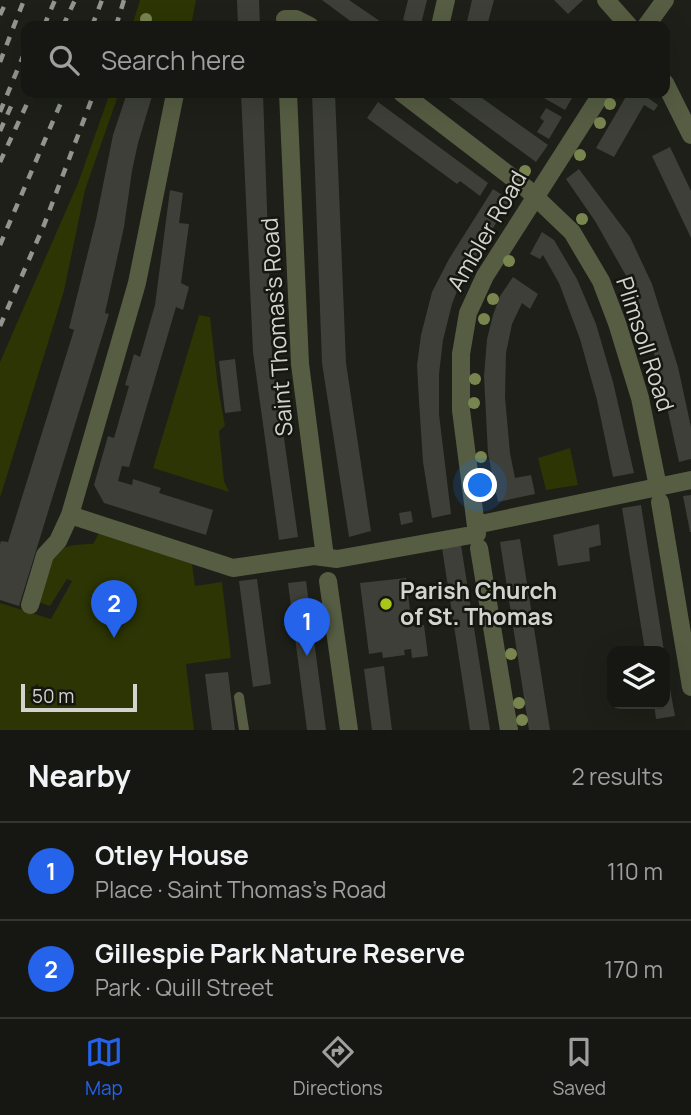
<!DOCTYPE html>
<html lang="en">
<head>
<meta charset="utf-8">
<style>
  :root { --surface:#161712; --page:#232420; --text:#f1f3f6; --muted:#9e9f9f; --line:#353632; --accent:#2563eb }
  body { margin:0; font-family:Manrope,sans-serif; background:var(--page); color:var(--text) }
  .controls { position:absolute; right:21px; bottom:21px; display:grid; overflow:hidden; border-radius:14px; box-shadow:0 7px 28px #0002 }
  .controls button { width:63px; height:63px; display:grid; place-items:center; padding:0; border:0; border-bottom:2px solid var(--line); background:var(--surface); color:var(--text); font:35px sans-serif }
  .scale { position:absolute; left:21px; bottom:18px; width:116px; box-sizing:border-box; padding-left:7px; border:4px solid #d3d4d0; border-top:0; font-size:19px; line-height:24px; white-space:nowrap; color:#d3d4d0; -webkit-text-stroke:5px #14160f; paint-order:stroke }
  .you { position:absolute; left:481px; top:486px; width:24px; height:24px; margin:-18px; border:5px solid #fff; border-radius:50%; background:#1a73e8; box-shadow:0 0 0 10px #1a73e833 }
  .badge { display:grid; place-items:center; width:46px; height:46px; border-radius:50%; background:var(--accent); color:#fff; font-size:23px; font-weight:700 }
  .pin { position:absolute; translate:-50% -58px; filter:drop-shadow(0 2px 4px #0008) }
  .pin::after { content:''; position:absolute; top:37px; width:24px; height:21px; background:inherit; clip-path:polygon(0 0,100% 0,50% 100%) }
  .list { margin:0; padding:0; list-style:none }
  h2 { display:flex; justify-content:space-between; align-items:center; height:91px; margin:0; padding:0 28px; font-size:30px }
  h2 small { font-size:23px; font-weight:400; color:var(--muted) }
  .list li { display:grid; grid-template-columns:46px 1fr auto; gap:21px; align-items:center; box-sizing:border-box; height:98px; padding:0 28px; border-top:2px solid var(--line) }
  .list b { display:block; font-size:26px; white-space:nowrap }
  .list p { margin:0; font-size:23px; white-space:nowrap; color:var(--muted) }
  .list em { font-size:23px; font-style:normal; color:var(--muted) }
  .icon { flex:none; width:38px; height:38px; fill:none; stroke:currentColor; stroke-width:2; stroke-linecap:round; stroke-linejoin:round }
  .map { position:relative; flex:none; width:691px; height:730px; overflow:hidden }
  .search { position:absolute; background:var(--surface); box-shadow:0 7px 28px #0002; left:21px; right:21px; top:21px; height:77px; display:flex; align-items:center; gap:18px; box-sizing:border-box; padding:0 24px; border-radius:14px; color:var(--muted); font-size:26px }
  .sheet { height:287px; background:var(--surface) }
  nav { display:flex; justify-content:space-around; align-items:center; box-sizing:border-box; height:98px; border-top:2px solid var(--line); background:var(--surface); font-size:19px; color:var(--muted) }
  nav a { display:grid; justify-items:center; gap:4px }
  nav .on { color:var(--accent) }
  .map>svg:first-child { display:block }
  .green { fill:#2c3503 }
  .building { fill:#3d3f38 }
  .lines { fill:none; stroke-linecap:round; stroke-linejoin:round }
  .service { stroke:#565d43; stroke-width:10 }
  .minor { stroke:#565d43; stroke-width:18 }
  .rail { stroke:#92948f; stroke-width:4.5; stroke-dasharray:9 9; stroke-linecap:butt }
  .tree { fill:#78854f }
  .poi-dot { fill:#aac719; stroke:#14160f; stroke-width:2.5 }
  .labels { text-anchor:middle; stroke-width:5; stroke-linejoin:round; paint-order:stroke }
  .street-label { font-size:23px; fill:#d3d4d0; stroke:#14160f }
  .poi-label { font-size:23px; font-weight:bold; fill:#d3d4d0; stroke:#14160f; text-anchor:start }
</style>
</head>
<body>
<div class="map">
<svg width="691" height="730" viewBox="0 0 691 730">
  <rect width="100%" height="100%" fill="#1d1f18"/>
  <path class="green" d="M140,0h56l-5,26h-59z
    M110,93h9l-34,97 -21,101 -64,207v-136l78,-179z
    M199,315l11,2 8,70 7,39 -6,5 5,50 5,11 -76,-24z
    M570,448l8,37 -32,5 -8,-32z
    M99,533l93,31 3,22 27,-4 9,76 -45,6 8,66h-194v-127l51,16 21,-38 -5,-2 -17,27 -12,-4c13,-41 6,-58 55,-58z"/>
  <path class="building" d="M237,0h22l1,26h-22z
    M322,0h27l38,26h-30z
    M408,0h19l-6,24 -18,-4z
    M472,0h22l-7,26h-21z
    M554,0h29l-15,14z
    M127,93h26l-15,50 -6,28 -8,56 -19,86 4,1 -90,292 -19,-6v-56l1,-3 7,1 66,-212 -5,-2 27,-108 17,-85z
    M241,93h22l9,260 26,184 -19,3 -26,-188z
    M312,93h23l11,270 25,168 -22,6 -27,-174z
    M442,93h33l73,52 -12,17z
    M547,93h28l-10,17 -21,-12z
    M628,93h20l2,1 -2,4 10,7 -4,6 -10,-6 -30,52 -18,-9z
    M378,102l110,81 -8,13 -20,-15 -3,3 -90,-66z
    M546,108l16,9 -13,22 -12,-7 7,-11 -4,-3z
    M670,147l21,44v47l-39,-82z
    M579,169l51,68 22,47 26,83 13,60v32l-12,3 -21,-96 -25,-78 -38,-67 -29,-42z
    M493,189l17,11 -49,81 -9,23 -9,36 -4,34v40l12,100 -19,4 -9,-56 -4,-61 -2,-36 4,-30 11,-43 17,-33z
    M170,190l13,3 -4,30 10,1 -8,59 8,4 -6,23 -7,-3 -47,160 -7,-1 -4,15 14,4 1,-6 28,9 -2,5 54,17 -7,25 -102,-32 -10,-18 14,-49 6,2 15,-52 -4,-1 9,-31 6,3 15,-52z
    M542,232l12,8 23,39 19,45 17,58 21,91 -21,4 -16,-77 -17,-61 -21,-56 -16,-28 -3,4 -10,-5z
    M513,277l25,17 -8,15 -8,-6 -10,21 -6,29 -1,44 5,56 5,25 16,-3 4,19 -37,8 -10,-48 -4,-78 3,-37 6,-24 7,-19z
    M235,359l6,52 -16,2 -6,-52z
    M691,495v37h-1l-7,-36z
    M641,505l23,146h-19l-23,-143z
    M411,511l2,11 -12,3 -2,-12z
    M599,524l2,21 -12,3 1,13 -32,5 -5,-31z
    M520,539l30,191h-21l-29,-188z
    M461,545l29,185h-20l-28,-182z
    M406,578l6,48 12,-1 4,31 -16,2 -1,-9 -7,1 1,5 -22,3 -1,-6 -13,2 -9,-71z
    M257,579l14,105 -18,3 -14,-106z
    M306,581l20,149h-19l-19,-147z
    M665,662l10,54 -19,3 -2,-15h11z
    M384,666l8,64h-20l-8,-61z
    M228,672l7,58h-23l-7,-56z"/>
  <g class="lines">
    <path class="service" d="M239,697l5,33"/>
    <path class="minor" d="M606,0l23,26
      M285,19h11l14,7
      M440,26l6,-26
      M646,26l19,-26
      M665,83l26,52
      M288,93l12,271 25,193
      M402,93l125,96 45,43 29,49 16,42 23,75 18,89
      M660,502l31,185
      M70,515l163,53 81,-12 23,3 140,-25 -16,-124v-56l7,-41 17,-37 117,-183
      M476,525l215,-45
      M479,548l30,182
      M328,581l21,149
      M30,605l15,-50 13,-14 12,-26 67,-232 38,-189"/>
    <path class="rail" d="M0,15l7,-15
      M44,26l11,-26
      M63,26l12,-26
      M92,26l10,-26
      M116,26l8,-26
      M0,62l24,-62
      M0,112l26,-63
      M0,131l12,-27
      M0,162l32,-69
      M0,245l65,-152
      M0,326l44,-101 50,-132"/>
  </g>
  <g class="tree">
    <circle cx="146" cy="19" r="6"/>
    <circle cx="610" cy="104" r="6"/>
    <circle cx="600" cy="123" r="6"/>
    <circle cx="580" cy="155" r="6"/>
    <circle cx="525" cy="171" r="6"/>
    <circle cx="582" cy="219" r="6"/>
    <circle cx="509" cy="261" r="6"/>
    <circle cx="493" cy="299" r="6"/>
    <circle cx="484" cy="319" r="6"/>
    <circle cx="475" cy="379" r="6"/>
    <circle cx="474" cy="403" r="6"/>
    <circle cx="481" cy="457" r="6"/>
    <circle cx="511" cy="654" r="6"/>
    <circle cx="519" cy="703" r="6"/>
    <circle cx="522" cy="720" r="6"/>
  </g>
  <circle class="poi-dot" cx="386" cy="604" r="7"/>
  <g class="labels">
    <g class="street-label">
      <text transform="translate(487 231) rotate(-60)" y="8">Ambler Road</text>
      <text transform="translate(277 327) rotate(-94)" y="8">Saint Thomas's Road</text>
      <text transform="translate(645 344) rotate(72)" y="8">Plimsoll Road</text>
    </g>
    <g class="poi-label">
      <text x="400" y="599">Parish Church<tspan x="400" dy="26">of St. Thomas</tspan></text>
    </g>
  </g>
</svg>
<div class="controls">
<button><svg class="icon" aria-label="layers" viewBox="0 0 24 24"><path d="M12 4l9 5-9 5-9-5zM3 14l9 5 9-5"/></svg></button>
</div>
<div class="scale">50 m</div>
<div class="you"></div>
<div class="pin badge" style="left:307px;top:656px">1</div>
<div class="pin badge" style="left:114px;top:638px">2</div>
<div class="search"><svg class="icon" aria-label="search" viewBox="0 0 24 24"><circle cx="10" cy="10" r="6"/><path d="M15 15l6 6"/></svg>Search here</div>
</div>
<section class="sheet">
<h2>Nearby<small>2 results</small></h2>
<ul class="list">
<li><span class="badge">1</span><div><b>Otley House</b><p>Place · Saint Thomas's Road</p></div><em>110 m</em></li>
<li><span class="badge">2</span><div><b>Gillespie Park Nature Reserve</b><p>Park · Quill Street</p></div><em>170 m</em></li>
</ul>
</section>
<nav>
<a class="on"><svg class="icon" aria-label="map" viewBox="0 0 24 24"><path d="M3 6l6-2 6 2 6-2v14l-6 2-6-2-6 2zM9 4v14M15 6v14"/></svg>Map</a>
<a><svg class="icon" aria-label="directions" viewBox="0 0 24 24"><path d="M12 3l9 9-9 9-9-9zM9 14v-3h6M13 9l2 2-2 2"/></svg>Directions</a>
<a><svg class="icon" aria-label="saved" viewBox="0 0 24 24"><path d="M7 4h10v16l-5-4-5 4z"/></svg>Saved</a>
</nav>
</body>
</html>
